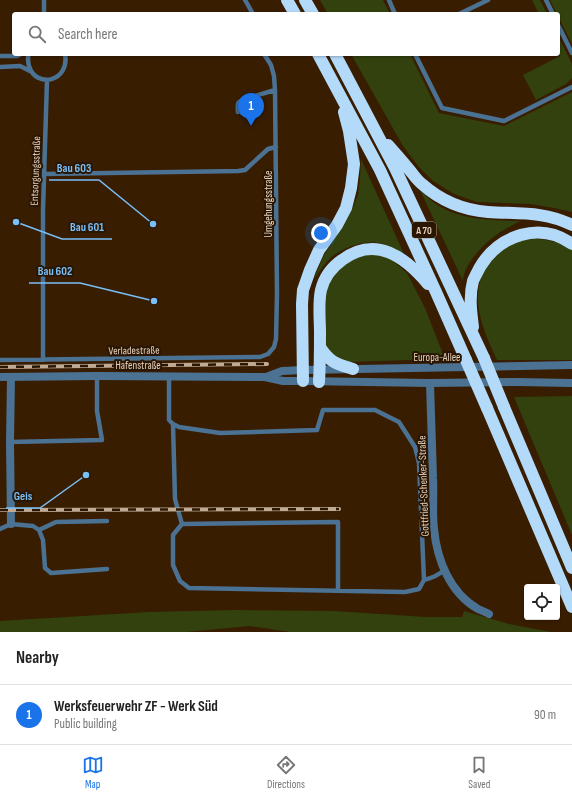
<!DOCTYPE html>
<html lang="en">
<head>
<meta charset="utf-8">
<style>
  :root { --surface:#fff; --page:#f6f6f6; --text:#222; --muted:#767676; --line:#e0e0e0; --accent:#1a73e8 }
  body { margin:0; font-family:"Sofia Sans Condensed",sans-serif; background:var(--page); color:var(--text) }
  .controls { position:absolute; right:12px; bottom:12px; display:grid; overflow:hidden; border-radius:4px; box-shadow:0 1px 3px #0004 }
  .controls button { width:36px; height:36px; display:grid; place-items:center; padding:0; border:0; border-bottom:1px solid var(--line); background:var(--surface); color:var(--text); font:20px sans-serif }
  .you { position:absolute; left:321px; top:233px; width:14px; height:14px; margin:-10px; border:3px solid #fff; border-radius:50%; background:#1a73e8; box-shadow:0 0 0 6px #1a73e833 }
  .badge { display:grid; place-items:center; width:26px; height:26px; border-radius:50%; background:var(--accent); color:#fff; font-size:13px; font-weight:700 }
  .pin { position:absolute; translate:-50% -33px; filter:drop-shadow(0 1px 2px #0008) }
  .pin::after { content:''; position:absolute; top:21px; width:14px; height:12px; background:inherit; clip-path:polygon(0 0,100% 0,50% 100%) }
  .list { margin:0; padding:0; list-style:none }
  h2 { display:flex; justify-content:space-between; align-items:center; height:52px; margin:0; padding:0 16px; font-size:17px }
  h2 small { font-size:13px; font-weight:400; color:var(--muted) }
  .list li { display:grid; grid-template-columns:26px 1fr auto; gap:12px; align-items:center; box-sizing:border-box; height:60px; padding:0 16px; border-top:1px solid var(--line) }
  .list b { display:block; font-size:15px; white-space:nowrap }
  .list p { margin:0; font-size:13px; white-space:nowrap; color:var(--muted) }
  .list em { font-size:13px; font-style:normal; color:var(--muted) }
  .icon { flex:none; width:22px; height:22px; fill:none; stroke:currentColor; stroke-width:2; stroke-linecap:round; stroke-linejoin:round }
  .map { position:relative; flex:none; width:572px; height:632px; overflow:hidden }
  .search { position:absolute; background:var(--surface); box-shadow:0 1px 3px #0004; left:12px; right:12px; top:12px; height:44px; display:flex; align-items:center; gap:10px; box-sizing:border-box; padding:0 14px; border-radius:4px; color:var(--muted); font-size:15px }
  .sheet { height:112px; background:var(--surface) }
  nav { display:flex; justify-content:space-around; align-items:center; box-sizing:border-box; height:56px; border-top:1px solid var(--line); background:var(--surface); font-size:11px; color:var(--muted) }
  nav a { display:grid; justify-items:center; gap:2px }
  nav .on { color:var(--accent) }
  .map>svg:first-child { display:block }
  .green { fill:#32410d }
  .lines { fill:none; stroke-linecap:round; stroke-linejoin:round }
  .service { stroke:#4b7292; stroke-width:4.5 }
  .minor { stroke:#4b7292; stroke-width:8 }
  .tertiary { stroke:#4b7292; stroke-width:8 }
  .motorway { stroke:#b4dafa; stroke-width:12 }
  .rail-casing { stroke:#c1aa94; stroke-width:4 }
  .rail { stroke:#291603; stroke-width:2.5; stroke-dasharray:8; stroke-linecap:butt }
  .motorway-bridge { stroke:#b4dafa; stroke-width:12 }
  .labels { text-anchor:middle; stroke-width:4; stroke-linejoin:round; paint-order:stroke }
  .shield { fill:#291603; stroke:#ae9985; stroke-width:1 }
  .shield-label { font-size:10px; font-weight:bold; fill:#e7d1bd }
  .street-label { font-size:11px; fill:#e7d1bd; stroke:#291603 }
  .leader { fill:none; stroke:#79bff8; stroke-width:1.5 }
  .callout-dot { fill:#79bff8; stroke:#291603; stroke-width:1.5 }
  .callout-label { font-size:12px; text-anchor:middle; font-weight:bold; fill:#79bff8; stroke:#291603; stroke-width:4; stroke-linejoin:round; paint-order:stroke }
</style>
</head>
<body>
<div class="map">
<svg width="572" height="632" viewBox="0 0 572 632">
  <rect width="100%" height="100%" fill="#381d01"/>
  <path class="green" d="M320,0h63l7,14h-62z
    M532,0h8l7,14h-8z
    M550,0h22v44z
    M558,36l13,26 1,4v12l-6,6 -30,16 -13,-25 37,-19 -2,-5z
    M351,54h59l29,59 65,13 68,-34v120l-18,-4 -23,-4 -54,-2 -23,-8 -21,-13 -15,-15 -15,-20z
    M361,159l44,97c-8,-5 -16,-11 -26,-13 -13,-3 -34,4 -45,12 -8,6 -14,16 -20,24l9,-22 28,-45 7,-17 2,-17z
    M418,186c23,34 65,34 102,35 -8,5 -18,9 -25,15 -12,8 -32,30 -32,45z
    M528,238c15,1 32,3 44,12v110h-75c-14,-30 -31,-67 -7,-98 6,-7 12,-14 21,-18 5,-3 12,-4 17,-6z
    M375,254l11,3 7,4 14,12 18,35 20,51 -99,3 -20,-12 -2,-46 1,-11 10,-23 22,-13z
    M572,396v139l-58,-138z
    M235,610l99,1 92,6h36l2,-6 45,13 42,8h-261l-40,-6 -64,6h-186v-11l149,-9z"/>
  <g class="lines">
    <path class="service" d="M245,0l8,14
      M389,0l6,14
      M546,0l7,14
      M44,14v-14
      M459,14l29,-14
      M558,25l14,28
      M29,54c-2,4 -1,8 0,12 7,23 41,16 36,-12
      M415,54l27,54 62,13 68,-34
      M0,56h17l4,-2
      M0,67l20,-1 10,5
      M238,112c-1,-12 0,-10 10,-14
      M247,112l1,-14 27,-8
      M242,113l1,-13
      M44,174l194,-3 7,-1 23,-21 8,-2
      M0,360l260,-3 8,-3 6,-7 2,-8 1,-45 -2,-204 -1,-14 -3,-11 -7,-11
      M43,360v-150l4,-130
      M169,377v43l4,4 6,3 41,6 97,-3 6,-20h52l24,12 16,25 4,16 5,117 -5,9 -14,3 -216,-4 -9,-7 -7,-16v-30l9,-11 156,-2v69
      M173,424l2,75 7,25
      M10,442l92,-2 -5,-29v-35
      M0,529l11,-5 22,2 6,4 4,10 2,28 6,5 56,-4
      M39,530l17,-8 51,-1
      M424,580c8,-2 14,-4 20,-10"/>
    <path class="minor" d="M11,377l-1,65 1,82
      M430,383c1,32 2,63 3,95 1,17 -1,34 1,51 3,31 16,64 44,80 4,2 8,3 11,5"/>
    <path class="tertiary" d="M0,377l97,-1 168,1 18,4h20l127,2 87,-1 55,1
      M266,377l16,-6 20,-1 270,-5"/>
    <path class="motorway" d="M287,0l8,14
      M305,0l8,14
      M318,54l62,116 56,122 30,68
      M335,54l60,114 89,190
      M388,145c8,9 16,18 24,28 3,4 6,8 10,11 19,17 41,26 66,28 30,2 56,-1 84,13
      M473,327c-2,-15 -4,-31 0,-46 2,-5 5,-10 7,-14 19,-32 60,-46 92,-23
      M320,347c10,16 17,17 33,22
      M303,381l-1,-77 1,-14 7,-20 9,-20 18,-25 9,-17 5,-20 3,-24 -5,-33 -5,-19
      M319,382c1,-17 1,-33 1,-49 0,-14 -2,-30 1,-43 3,-12 11,-23 21,-30 34,-25 63,-3 86,24
      M504,407l68,161
      M487,408l85,199"/>
    <g class="rail-casing">
      <path id="rail" d="M0,367l267,-3
        M0,510l339,-1"/>
    </g>
    <use href="#rail" class="rail"/>
    <path class="motorway-bridge" d="M484,358l20,49
      M466,360l21,48"/>
  </g>
  <g class="labels">
    <rect class="shield" x="412" y="222" width="24" height="16" rx="3"/>
    <g class="shield-label">
      <text x="424" y="234">A 70</text>
    </g>
    <g class="street-label">
      <text transform="translate(35 171) rotate(-88)" y="4">Entsorgungsstraße</text>
      <text transform="translate(268 204) rotate(-90)" y="4">Umgehungsstraße</text>
      <text transform="translate(134 350) rotate(-1)" y="4">Verladestraße</text>
      <text x="437" y="361">Europa-Allee</text>
      <text x="138" y="369">Hafenstraße</text>
      <text transform="translate(423 486) rotate(-92)" y="4">Gottfried-Schenker-Straße</text>
    </g>
  </g>
  <path class="leader" d="M153 224L99 180H49M16 222L62 239H112M154 301L80 283H29M86 475L40 508H6"/>
  <g class="callout-dot">
    <circle cx="153" cy="224" r="4"/>
    <circle cx="16" cy="222" r="4"/>
    <circle cx="154" cy="301" r="4"/>
    <circle cx="86" cy="475" r="4"/>
  </g>
  <g class="callout-label">
    <text x="74" y="172">Bau 603</text>
    <text x="87" y="231">Bau 601</text>
    <text x="55" y="275">Bau 602</text>
    <text x="23" y="500">Geis</text>
  </g>
</svg>
<div class="controls">
<button><svg class="icon" aria-label="locate" viewBox="0 0 24 24"><circle cx="12" cy="12" r="6"/><path d="M12 2v4M12 18v4M2 12h4M18 12h4"/></svg></button>
</div>
<div class="you"></div>
<div class="pin badge" style="left:251px;top:126px">1</div>
<div class="search"><svg class="icon" aria-label="search" viewBox="0 0 24 24"><circle cx="10" cy="10" r="6"/><path d="M15 15l6 6"/></svg>Search here</div>
</div>
<section class="sheet">
<h2>Nearby<small></small></h2>
<ul class="list">
<li><span class="badge">1</span><div><b>Werksfeuerwehr ZF - Werk Süd</b><p>Public building</p></div><em>90 m</em></li>
</ul>
</section>
<nav>
<a class="on"><svg class="icon" aria-label="map" viewBox="0 0 24 24"><path d="M3 6l6-2 6 2 6-2v14l-6 2-6-2-6 2zM9 4v14M15 6v14"/></svg>Map</a>
<a><svg class="icon" aria-label="directions" viewBox="0 0 24 24"><path d="M12 3l9 9-9 9-9-9zM9 14v-3h6M13 9l2 2-2 2"/></svg>Directions</a>
<a><svg class="icon" aria-label="saved" viewBox="0 0 24 24"><path d="M7 4h10v16l-5-4-5 4z"/></svg>Saved</a>
</nav>
</body>
</html>
